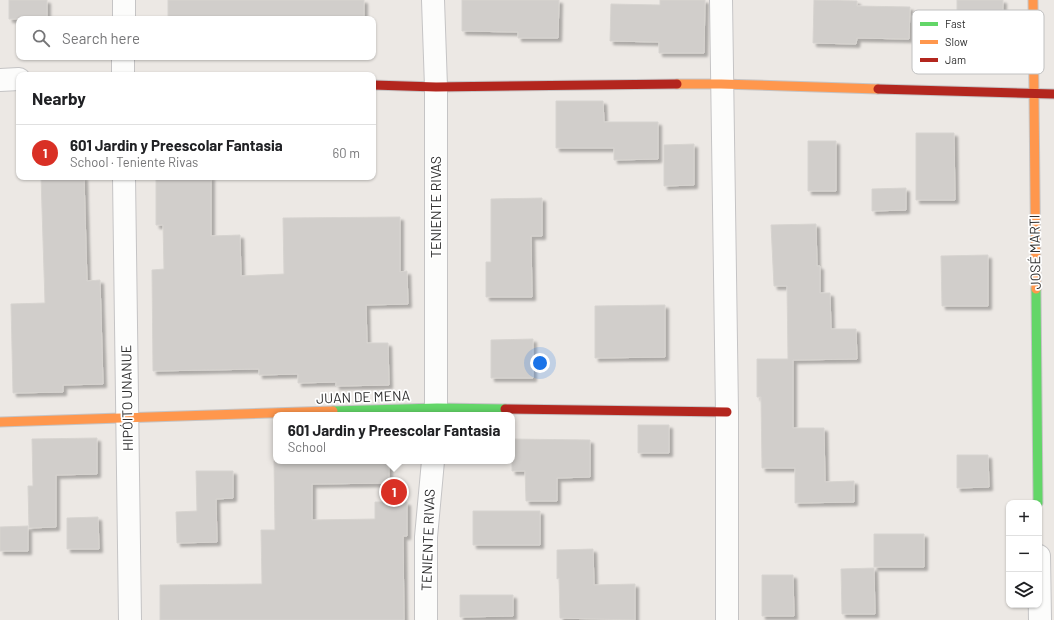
<!DOCTYPE html>
<html lang="en">
<head>
<meta charset="utf-8">
<style>
  :root { --surface:#fff; --page:#f2f2f2; --text:#202124; --muted:#757577; --line:#e0e0e0; --accent:#d93025 }
  body { margin:0; font-family:Barlow,sans-serif; background:var(--page); color:var(--text) }
  .controls { position:absolute; right:12px; bottom:12px; display:grid; overflow:hidden; border-radius:8px; box-shadow:0 1px 3px #0004 }
  .controls button { width:36px; height:36px; display:grid; place-items:center; padding:0; border:0; border-bottom:1px solid var(--line); background:var(--surface); color:var(--text); font:20px sans-serif }
  .you { position:absolute; left:540px; top:363px; width:14px; height:14px; margin:-10px; border:3px solid #fff; border-radius:50%; background:#1a73e8; box-shadow:0 0 0 6px #1a73e833 }
  .badge { display:grid; place-items:center; width:26px; height:26px; border-radius:50%; background:var(--accent); color:#fff; font-size:13px; font-weight:700 }
  .pin { position:absolute; translate:-50% -50%; border:2px solid #fff; box-shadow:0 1px 4px #0006 }
  .popup { position:absolute; left:273px; top:412px; width:242px; height:52px; box-sizing:border-box; display:grid; place-content:center; border-radius:8px; background:var(--surface); filter:drop-shadow(0 1px 3px #0005); font-size:13px; white-space:nowrap; color:var(--muted) }
  .popup b { font-size:15px; color:var(--text) }
  .popup::after { content:''; position:absolute; left:50%; top:100%; margin-left:-8px; border:8px solid transparent; border-top-color:var(--surface) }
  .list { margin:0; padding:0; list-style:none }
  h2 { display:flex; justify-content:space-between; align-items:center; height:52px; margin:0; padding:0 16px; font-size:17px }
  h2 small { font-size:13px; font-weight:400; color:var(--muted) }
  .list li { display:grid; grid-template-columns:26px 1fr auto; gap:12px; align-items:center; box-sizing:border-box; height:56px; padding:0 16px; border-top:1px solid var(--line) }
  .list b { display:block; font-size:15px; white-space:nowrap }
  .list p { margin:0; font-size:13px; white-space:nowrap; color:var(--muted) }
  .list em { font-size:13px; font-style:normal; color:var(--muted) }
  .icon { flex:none; width:22px; height:22px; fill:none; stroke:currentColor; stroke-width:2; stroke-linecap:round; stroke-linejoin:round }
  .map { position:relative; flex:none; width:1054px; height:620px; overflow:hidden }
  .search { position:absolute; background:var(--surface); box-shadow:0 1px 3px #0004; left:16px; top:16px; width:360px; height:44px; display:flex; align-items:center; gap:10px; box-sizing:border-box; padding:0 14px; border-radius:8px; color:var(--muted); font-size:15px }
  .panel { position:absolute; background:var(--surface); box-shadow:0 1px 3px #0004; left:16px; top:72px; width:360px; height:108px; border-radius:8px }
  .map>svg:first-child { display:block }
  .building { fill:#d1cecb; stroke:#d7d4d0; filter:url(#shadow) }
  .lines { fill:none; stroke-linecap:round; stroke-linejoin:round }
  .street-casing { stroke:#c5c4c5; stroke-width:24 }
  .fast-casing { stroke:#c5c4c5; stroke-width:11 }
  .slow-casing { stroke:#c5c4c5; stroke-width:11 }
  .jam-casing { stroke:#c5c4c5; stroke-width:11 }
  .street { stroke:#fcfcfb; stroke-width:22 }
  .fast { stroke:#63d668; stroke-width:9 }
  .slow { stroke:#ff974d; stroke-width:9 }
  .jam { stroke:#b3261e; stroke-width:9 }
  .labels { text-anchor:middle; stroke-width:3.5; stroke-linejoin:round; paint-order:stroke }
  .street-label { font-size:14px; fill:#2e2e2e; stroke:#fff }
  .key { fill:#fff; stroke:#c0c0c0; stroke-width:1 }
  .key-label { font-size:11px; fill:#2e2e2e }
</style>
</head>
<body>
<div class="map">
<svg width="1054" height="620" viewBox="0 0 1054 620">
  <defs>
    <filter id="shadow"><feDropShadow dx="3.5" dy="3.5" stdDeviation="1" flood-color="#0004"/></filter>
  </defs>
  <rect width="100%" height="100%" fill="#ece8e4"/>
  <path class="building" d="M9,0h38v19h-38z
    M168,0h196v19h-196z
    M462,0h97l-1,38h-40v-6l-56,-1z
    M660,0h45l-1,53h-45v-11l-49,-1 1,-37 49,1z
    M814,0l43,1v5l53,1 -1,32 -52,-1 -1,6 -43,-1z
    M957,0h46l-1,41h-45z
    M556,101h47l1,21h54v37l-44,1v-12h-58z
    M916,133h38l1,67h-39z
    M808,141h28v50h-28z
    M694,144v41l-30,1v-41z
    M41,177h43l3,104 13,-1 3,104 -40,1v7l-50,1 -2,-89 34,-1z
    M156,177h55v59l29,-1 1,41 43,-2 -1,-56 117,-1v55l7,-1 1,33 -42,1 1,38h21l1,42 -53,1v-4l-38,1v-9l-39,1v-6l-106,2 -1,-101 12,-1 -1,-44h-7z
    M906,188v22l-34,1v-22z
    M542,198v38h-11l1,61h-46v-35h5v-63z
    M816,224l1,42h3v27h10l1,36h25l1,30 -64,1v68h31l1,54 29,-1v21l-59,1v-35h-33l-1,-71h-4v-38h31l-1,-73h-13l-3,-61z
    M988,255v51h-46l-1,-50z
    M665,305v52l-70,1v-52z
    M533,339v39h-42v-38z
    M638,425h31v28h-31z
    M97,438v36l-41,1v52l-27,1 -1,-42h5l-1,-47z
    M512,439l78,1v37l-33,1v23h-31l-1,-30h-13z
    M957,455h31l1,32 -32,1z
    M274,461h115v22l-77,1v36l63,-1v-17h32v34h-4l1,84h-244v-35l102,-1 -1,-54h14z
    M196,471h37v27l-17,1 1,43 -40,1 -1,-31 21,-1z
    M473,511h67v34h-67z
    M98,517l1,32h-32v-31z
    M28,526v25h-28v-24z
    M874,534h50v33h-50z
    M593,549l1,36 41,-1v36l-75,-2 -1,-40 -2,1v-29z
    M874,568l1,46h-33l-1,-45z
    M762,575h31l1,41h-32z
    M460,595h53v21l-53,1z"/>
  <g class="lines">
    <g class="street-casing">
      <path id="street" d="M433,0l3,87v328
        M721,0l6,412v208
        M124,19v-19
        M123,75v-18
        M0,80l19,-1
        M124,177l6,443
        M1039,556l1,64
        M426,620v-83l7,-76"/>
    </g>
    <g class="fast-casing">
      <path id="fast" d="M1036,289l2,214
        M333,411l104,-3 68,1"/>
    </g>
    <g class="slow-casing">
      <path id="slow" d="M1033,0l3,289
        M677,84h44l157,5
        M0,422l333,-11"/>
    </g>
    <g class="jam-casing">
      <path id="jam" d="M373,85l63,2 241,-3
        M878,89l176,5
        M505,409l222,3"/>
    </g>
    <use href="#street" class="street"/>
    <use href="#fast" class="fast"/>
    <use href="#slow" class="slow"/>
    <use href="#jam" class="jam"/>
  </g>
  <g class="labels">
    <g class="street-label">
      <text transform="translate(436 207) rotate(-90)" y="5">TENIENTE RIVAS</text>
      <text transform="translate(1035 252) rotate(-91)" y="5">JOSÉ MARTI</text>
      <text transform="translate(363 397) rotate(-2)" y="5">JUAN DE MENA</text>
      <text transform="translate(127 398) rotate(-91)" y="5">HIPÓITO UNANUE</text>
      <text transform="translate(428 540) rotate(-88)" y="5">TENIENTE RIVAS</text>
    </g>
  </g>
  <rect x="912" y="10" width="132" height="64" rx="6" class="key"/>
  <rect x="920" y="22" width="18" height="4" fill="#63d668"/>
  <rect x="920" y="40" width="18" height="4" fill="#ff974d"/>
  <rect x="920" y="58" width="18" height="4" fill="#b3261e"/>
  <g class="key-label">
    <text x="945" y="28">Fast</text>
    <text x="945" y="46">Slow</text>
    <text x="945" y="64">Jam</text>
  </g>
</svg>
<div class="controls">
<button>+</button>
<button>−</button>
<button><svg class="icon" aria-label="layers" viewBox="0 0 24 24"><path d="M12 4l9 5-9 5-9-5zM3 14l9 5 9-5"/></svg></button>
</div>
<div class="you"></div>
<div class="pin badge" style="left:394px;top:492px">1</div>
<div class="popup"><b>601 Jardin y Preescolar Fantasia</b>School</div>
<div class="search"><svg class="icon" aria-label="search" viewBox="0 0 24 24"><circle cx="10" cy="10" r="6"/><path d="M15 15l6 6"/></svg>Search here</div>
<section class="panel">
<h2>Nearby<small></small></h2>
<ul class="list">
<li><span class="badge">1</span><div><b>601 Jardin y Preescolar Fantasia</b><p>School · Teniente Rivas</p></div><em>60 m</em></li>
</ul>
</section>
</div>
</body>
</html>
